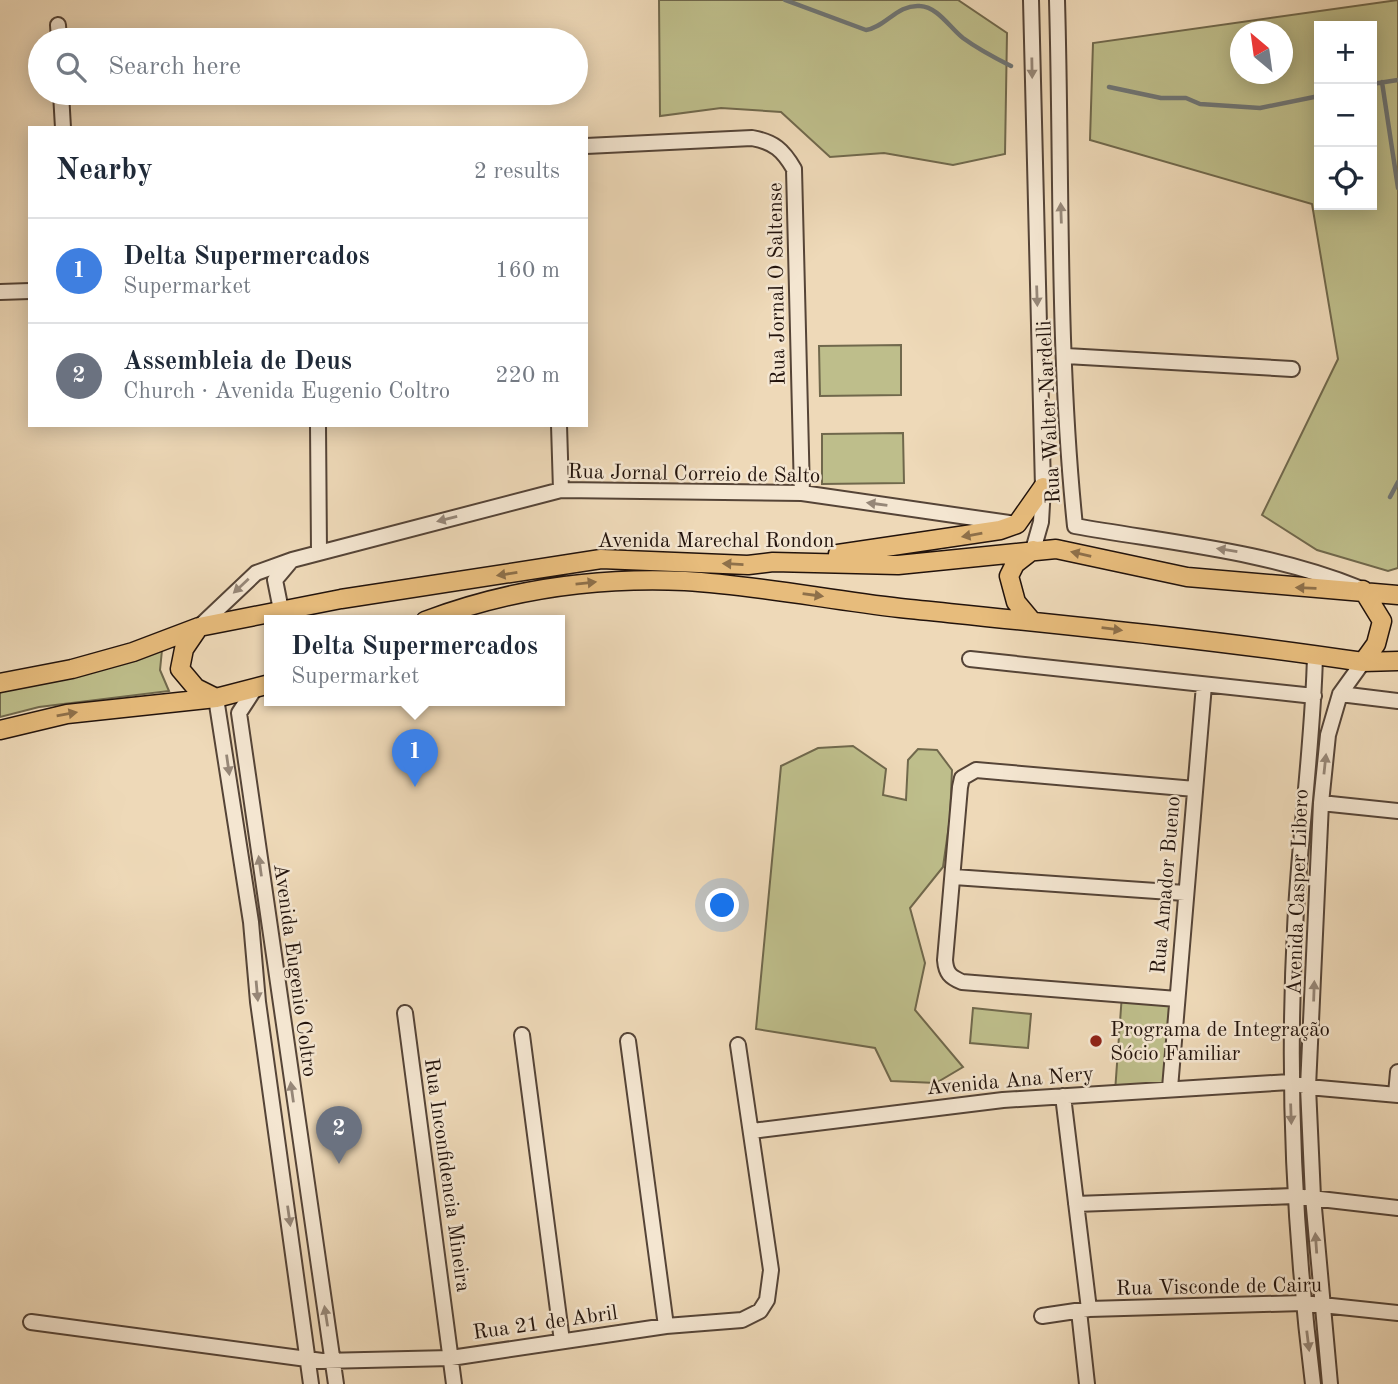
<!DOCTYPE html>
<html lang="en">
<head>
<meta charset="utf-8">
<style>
  :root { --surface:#fff; --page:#f2f2f3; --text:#1f2937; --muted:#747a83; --line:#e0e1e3; --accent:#8f2418 }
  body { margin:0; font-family:"Old Standard TT",serif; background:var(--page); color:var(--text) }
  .controls { position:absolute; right:21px; top:21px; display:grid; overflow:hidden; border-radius:0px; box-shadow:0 4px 18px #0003 }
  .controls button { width:63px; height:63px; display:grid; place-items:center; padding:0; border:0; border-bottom:2px solid var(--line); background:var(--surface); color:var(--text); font:35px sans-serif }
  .compass { position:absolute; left:1230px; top:21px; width:63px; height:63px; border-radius:50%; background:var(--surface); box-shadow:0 4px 18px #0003; rotate:331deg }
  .you { position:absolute; left:723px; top:906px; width:24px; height:24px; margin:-18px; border:5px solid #fff; border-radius:50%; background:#1a73e8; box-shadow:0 0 0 10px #1a73e833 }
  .badge { display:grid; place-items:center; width:46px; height:46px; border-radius:50%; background:var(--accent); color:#fff; font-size:23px; font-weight:700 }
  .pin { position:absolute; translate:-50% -58px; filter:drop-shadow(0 2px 4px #0008) }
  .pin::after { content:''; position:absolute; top:37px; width:24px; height:21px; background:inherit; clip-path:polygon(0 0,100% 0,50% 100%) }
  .popup { position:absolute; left:264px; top:615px; width:301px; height:91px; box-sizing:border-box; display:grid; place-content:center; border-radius:0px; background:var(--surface); filter:drop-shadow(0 2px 5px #0005); font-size:23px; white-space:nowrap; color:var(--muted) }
  .popup b { font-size:26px; color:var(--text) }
  .popup::after { content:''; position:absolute; left:50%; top:100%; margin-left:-14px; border:14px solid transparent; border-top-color:var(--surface) }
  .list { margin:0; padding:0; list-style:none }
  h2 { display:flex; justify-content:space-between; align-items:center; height:91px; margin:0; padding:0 28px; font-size:30px }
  h2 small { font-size:23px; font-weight:400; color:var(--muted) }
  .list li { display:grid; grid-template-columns:46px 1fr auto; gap:21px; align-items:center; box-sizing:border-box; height:105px; padding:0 28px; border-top:2px solid var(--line) }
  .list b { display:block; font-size:26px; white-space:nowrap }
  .list p { margin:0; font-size:23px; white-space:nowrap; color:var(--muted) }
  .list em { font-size:23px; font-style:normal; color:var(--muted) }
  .icon { flex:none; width:38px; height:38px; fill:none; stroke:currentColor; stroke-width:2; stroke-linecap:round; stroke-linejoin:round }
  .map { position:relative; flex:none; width:1398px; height:1384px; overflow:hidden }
  .search { position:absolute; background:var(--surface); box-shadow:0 4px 18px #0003; left:28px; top:28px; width:560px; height:77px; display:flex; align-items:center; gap:18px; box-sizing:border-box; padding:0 24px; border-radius:38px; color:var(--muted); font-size:26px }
  .panel { position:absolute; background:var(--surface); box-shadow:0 4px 18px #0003; left:28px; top:126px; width:560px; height:301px; border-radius:0px }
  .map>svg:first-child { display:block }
  .green { fill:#bebe8b; stroke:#70684c; stroke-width:2; fill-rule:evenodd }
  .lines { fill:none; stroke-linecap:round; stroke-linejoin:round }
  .stream { stroke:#6e7575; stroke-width:4.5 }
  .minor-casing { stroke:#554437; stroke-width:18 }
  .major-casing { stroke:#22130c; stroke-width:21 }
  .minor { stroke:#f4e6d1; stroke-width:14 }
  .major { stroke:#e7bc7c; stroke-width:18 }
  .oneway { fill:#968778 }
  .oneway2 { fill:#8e704a }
  .poi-dot { fill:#8f2418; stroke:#f4e6d1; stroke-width:2.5 }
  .labels { text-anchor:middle; stroke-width:5; stroke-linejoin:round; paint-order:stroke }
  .street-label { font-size:21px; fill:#22130c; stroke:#f4e6d1 }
  .poi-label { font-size:21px; fill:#22130c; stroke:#f4e6d1; text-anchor:start }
</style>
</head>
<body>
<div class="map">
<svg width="1398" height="1384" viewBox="0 0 1398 1384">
  <rect width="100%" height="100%" fill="#eed9b8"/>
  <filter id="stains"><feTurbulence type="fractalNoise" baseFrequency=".00286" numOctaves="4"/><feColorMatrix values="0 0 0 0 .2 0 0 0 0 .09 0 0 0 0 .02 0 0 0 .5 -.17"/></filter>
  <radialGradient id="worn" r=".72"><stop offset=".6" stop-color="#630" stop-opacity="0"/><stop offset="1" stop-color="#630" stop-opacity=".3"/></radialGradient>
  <path class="green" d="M659,0h299l49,33 -2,121 -52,11 -69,-12 -54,4 -49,-45 -60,-4 -61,8z
    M1398,0v568l-10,3 -71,-21 -55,-35 76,-156 -26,-155 -222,-64 3,-97zM1319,26h53v179h-53zM1240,32h42v42h-42z
    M901,345v50l-81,1 -1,-50z
    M903,433l1,50 -82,1v-50z
    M162,650l-2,20 9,21 -130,16 -39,10v-27z
    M853,746l33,23 -3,26 23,5 2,-40 10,-11 19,1 15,20 -2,48 -7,49 -33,41 15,55 -10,47 48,57 -27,16 -45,-2 -16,-33 -119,-19 25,-263 37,-18z
    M1122,994l55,5 -7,89 -55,4z
    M973,1008l58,6 -3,34 -58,-5z"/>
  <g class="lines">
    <path class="stream" d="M785,0l81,30c20,-3 31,-26 54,-24 18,1 30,22 43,32 15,11 32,20 48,28
      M1382,82l16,106
      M1372,84l26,-4
      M1109,87l52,11h25l14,6 60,4 59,-12
      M1390,497l8,-15"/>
    <g class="minor-casing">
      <path id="minor" d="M1031,0l12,487 -2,35 -8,28
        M1057,0c5,175 0,352 18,526 96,17 192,25 284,62
        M58,25l1,15
        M61,93l2,35
        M586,146l166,-8c22,4 31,12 42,31l8,324
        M0,292l30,-1
        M1066,356l226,13
        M318,425l1,127
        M559,425l2,65
        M281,610l-6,-30 16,-19
        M199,627l57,-54 36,-13 269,-70 241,3 214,31
        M970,659l344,37
        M254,690l-15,23 97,671
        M1340,694l58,7
        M216,698l35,224 7,80 53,382
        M1321,803l77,8
        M954,877l231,16
        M1177,999l-215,-17c-12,-5 -16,-9 -17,-22l15,-173 2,-9 14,-8 219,19
        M405,1013l49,371
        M522,1035l40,306
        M628,1041l38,285
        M1170,1088l34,-403
        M1396,1094l2,-22
        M1063,1096l26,213
        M752,1131l251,-31 287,-18 18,5 90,8
        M1076,1204l218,-8 104,12
        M1079,1311l8,73
        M1042,1316l47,-7 214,-6 95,10
        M31,1322l291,39 129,-3 215,-32 76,-6 18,-9 7,-11 4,-30 -33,-225
        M1313,1384c-19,-152 -26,-302 -18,-455 4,-91 18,-183 20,-274
        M1330,1384l-17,-187 -5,-110 13,-284 7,-68 12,-41 23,-32"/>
    </g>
    <g class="major-casing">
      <path id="major" d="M838,554l162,-24 17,-6 26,-37
        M1363,590l19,31 -6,23 -13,18
        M1031,620l-15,-18 -7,-26 6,-12 18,-14
        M425,621c82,-31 172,-44 260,-40 72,4 143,19 215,27 155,16 310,31 463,54l35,-1
        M199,627l-15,22 -4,20 16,19 20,10
        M0,683l72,-14 61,-17 66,-25 142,-28 260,-40 147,6 25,-3 125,3 158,-16 131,28 211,18
        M0,730l67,-16 149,-16 54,-14"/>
    </g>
    <use href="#minor" class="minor"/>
    <use href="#major" class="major"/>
  </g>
  <defs><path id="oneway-solid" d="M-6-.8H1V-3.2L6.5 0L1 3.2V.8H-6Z" transform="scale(1.75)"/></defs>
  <g class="oneway">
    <use href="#oneway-solid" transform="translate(1032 68) rotate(89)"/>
    <use href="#oneway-solid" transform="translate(1061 213) rotate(-92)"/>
    <use href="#oneway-solid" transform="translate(1037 296) rotate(88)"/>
    <use href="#oneway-solid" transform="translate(877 504) rotate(-172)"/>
    <use href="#oneway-solid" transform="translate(447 519) rotate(166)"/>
    <use href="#oneway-solid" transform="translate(1227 550) rotate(-171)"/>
    <use href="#oneway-solid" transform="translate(241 586) rotate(137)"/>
    <use href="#oneway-solid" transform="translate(1325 764) rotate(-84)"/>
    <use href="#oneway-solid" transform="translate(228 765) rotate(82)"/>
    <use href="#oneway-solid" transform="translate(260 866) rotate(-98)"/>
    <use href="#oneway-solid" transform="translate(257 991) rotate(85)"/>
    <use href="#oneway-solid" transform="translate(1314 991) rotate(-88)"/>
    <use href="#oneway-solid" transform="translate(292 1092) rotate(-98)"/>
    <use href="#oneway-solid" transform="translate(1291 1114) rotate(88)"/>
    <use href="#oneway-solid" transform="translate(289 1216) rotate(82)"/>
    <use href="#oneway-solid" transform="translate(1316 1243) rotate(-94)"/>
    <use href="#oneway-solid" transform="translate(326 1316) rotate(-99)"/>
    <use href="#oneway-solid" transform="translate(1308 1341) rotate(83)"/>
  </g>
  <g class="oneway2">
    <use href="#oneway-solid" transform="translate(972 535) rotate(170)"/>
    <use href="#oneway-solid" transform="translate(1081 554) rotate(-167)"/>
    <use href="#oneway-solid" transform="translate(733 564) rotate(-177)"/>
    <use href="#oneway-solid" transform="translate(507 574) rotate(171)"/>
    <use href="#oneway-solid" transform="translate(586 583) rotate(-6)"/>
    <use href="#oneway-solid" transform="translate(1306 588) rotate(-178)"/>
    <use href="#oneway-solid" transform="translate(813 595) rotate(8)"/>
    <use href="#oneway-solid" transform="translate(1112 629) rotate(7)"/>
    <use href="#oneway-solid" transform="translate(67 714) rotate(-10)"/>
  </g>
  <circle class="poi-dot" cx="1096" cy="1041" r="7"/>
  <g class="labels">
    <g class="street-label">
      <text transform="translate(776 284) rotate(-91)" y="7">Rua Jornal O Saltense</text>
      <text transform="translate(1048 412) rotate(-93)" y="7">Rua Walter Nardelli</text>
      <text transform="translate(694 473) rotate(1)" y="7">Rua Jornal Correio de Salto</text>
      <text x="716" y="547">Avenida Marechal Rondon</text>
      <text transform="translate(1165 885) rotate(-85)" y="7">Rua Amador Bueno</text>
      <text transform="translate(1297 892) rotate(-88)" y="7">Avenida Casper Libero</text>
      <text transform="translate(296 970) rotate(82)" y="7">Avenida Eugenio Coltro</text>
      <text transform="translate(1010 1080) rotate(-5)" y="7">Avenida Ana Nery</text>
      <text transform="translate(448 1175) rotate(82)" y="7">Rua Inconfidencia Mineira</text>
      <text transform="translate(1219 1286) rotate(-1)" y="7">Rua Visconde de Cairu</text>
      <text transform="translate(545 1322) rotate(-8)" y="7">Rua 21 de Abril</text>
    </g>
    <g class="poi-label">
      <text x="1110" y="1036">Programa de Integração<tspan x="1110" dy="24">Sócio Familiar</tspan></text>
    </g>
  </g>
  <rect width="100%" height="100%" filter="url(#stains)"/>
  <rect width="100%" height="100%" fill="url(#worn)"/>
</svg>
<div class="controls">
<button>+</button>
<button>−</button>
<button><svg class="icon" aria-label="locate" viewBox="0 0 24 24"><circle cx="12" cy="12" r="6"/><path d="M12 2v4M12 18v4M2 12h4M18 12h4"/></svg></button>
</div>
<svg class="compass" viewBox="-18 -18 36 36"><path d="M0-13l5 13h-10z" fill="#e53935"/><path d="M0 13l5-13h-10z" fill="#747a83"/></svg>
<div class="you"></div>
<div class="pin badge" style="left:415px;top:787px;background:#3f7fe0">1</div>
<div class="popup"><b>Delta Supermercados</b>Supermarket</div>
<div class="pin badge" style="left:339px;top:1164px;background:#6b7280">2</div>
<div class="search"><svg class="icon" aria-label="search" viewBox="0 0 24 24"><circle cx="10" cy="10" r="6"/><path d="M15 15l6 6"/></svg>Search here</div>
<section class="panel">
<h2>Nearby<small>2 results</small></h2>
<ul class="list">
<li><span class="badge" style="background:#3f7fe0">1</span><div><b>Delta Supermercados</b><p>Supermarket</p></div><em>160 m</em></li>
<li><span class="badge" style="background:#6b7280">2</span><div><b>Assembleia de Deus</b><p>Church · Avenida Eugenio Coltro</p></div><em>220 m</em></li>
</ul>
</section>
</div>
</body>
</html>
